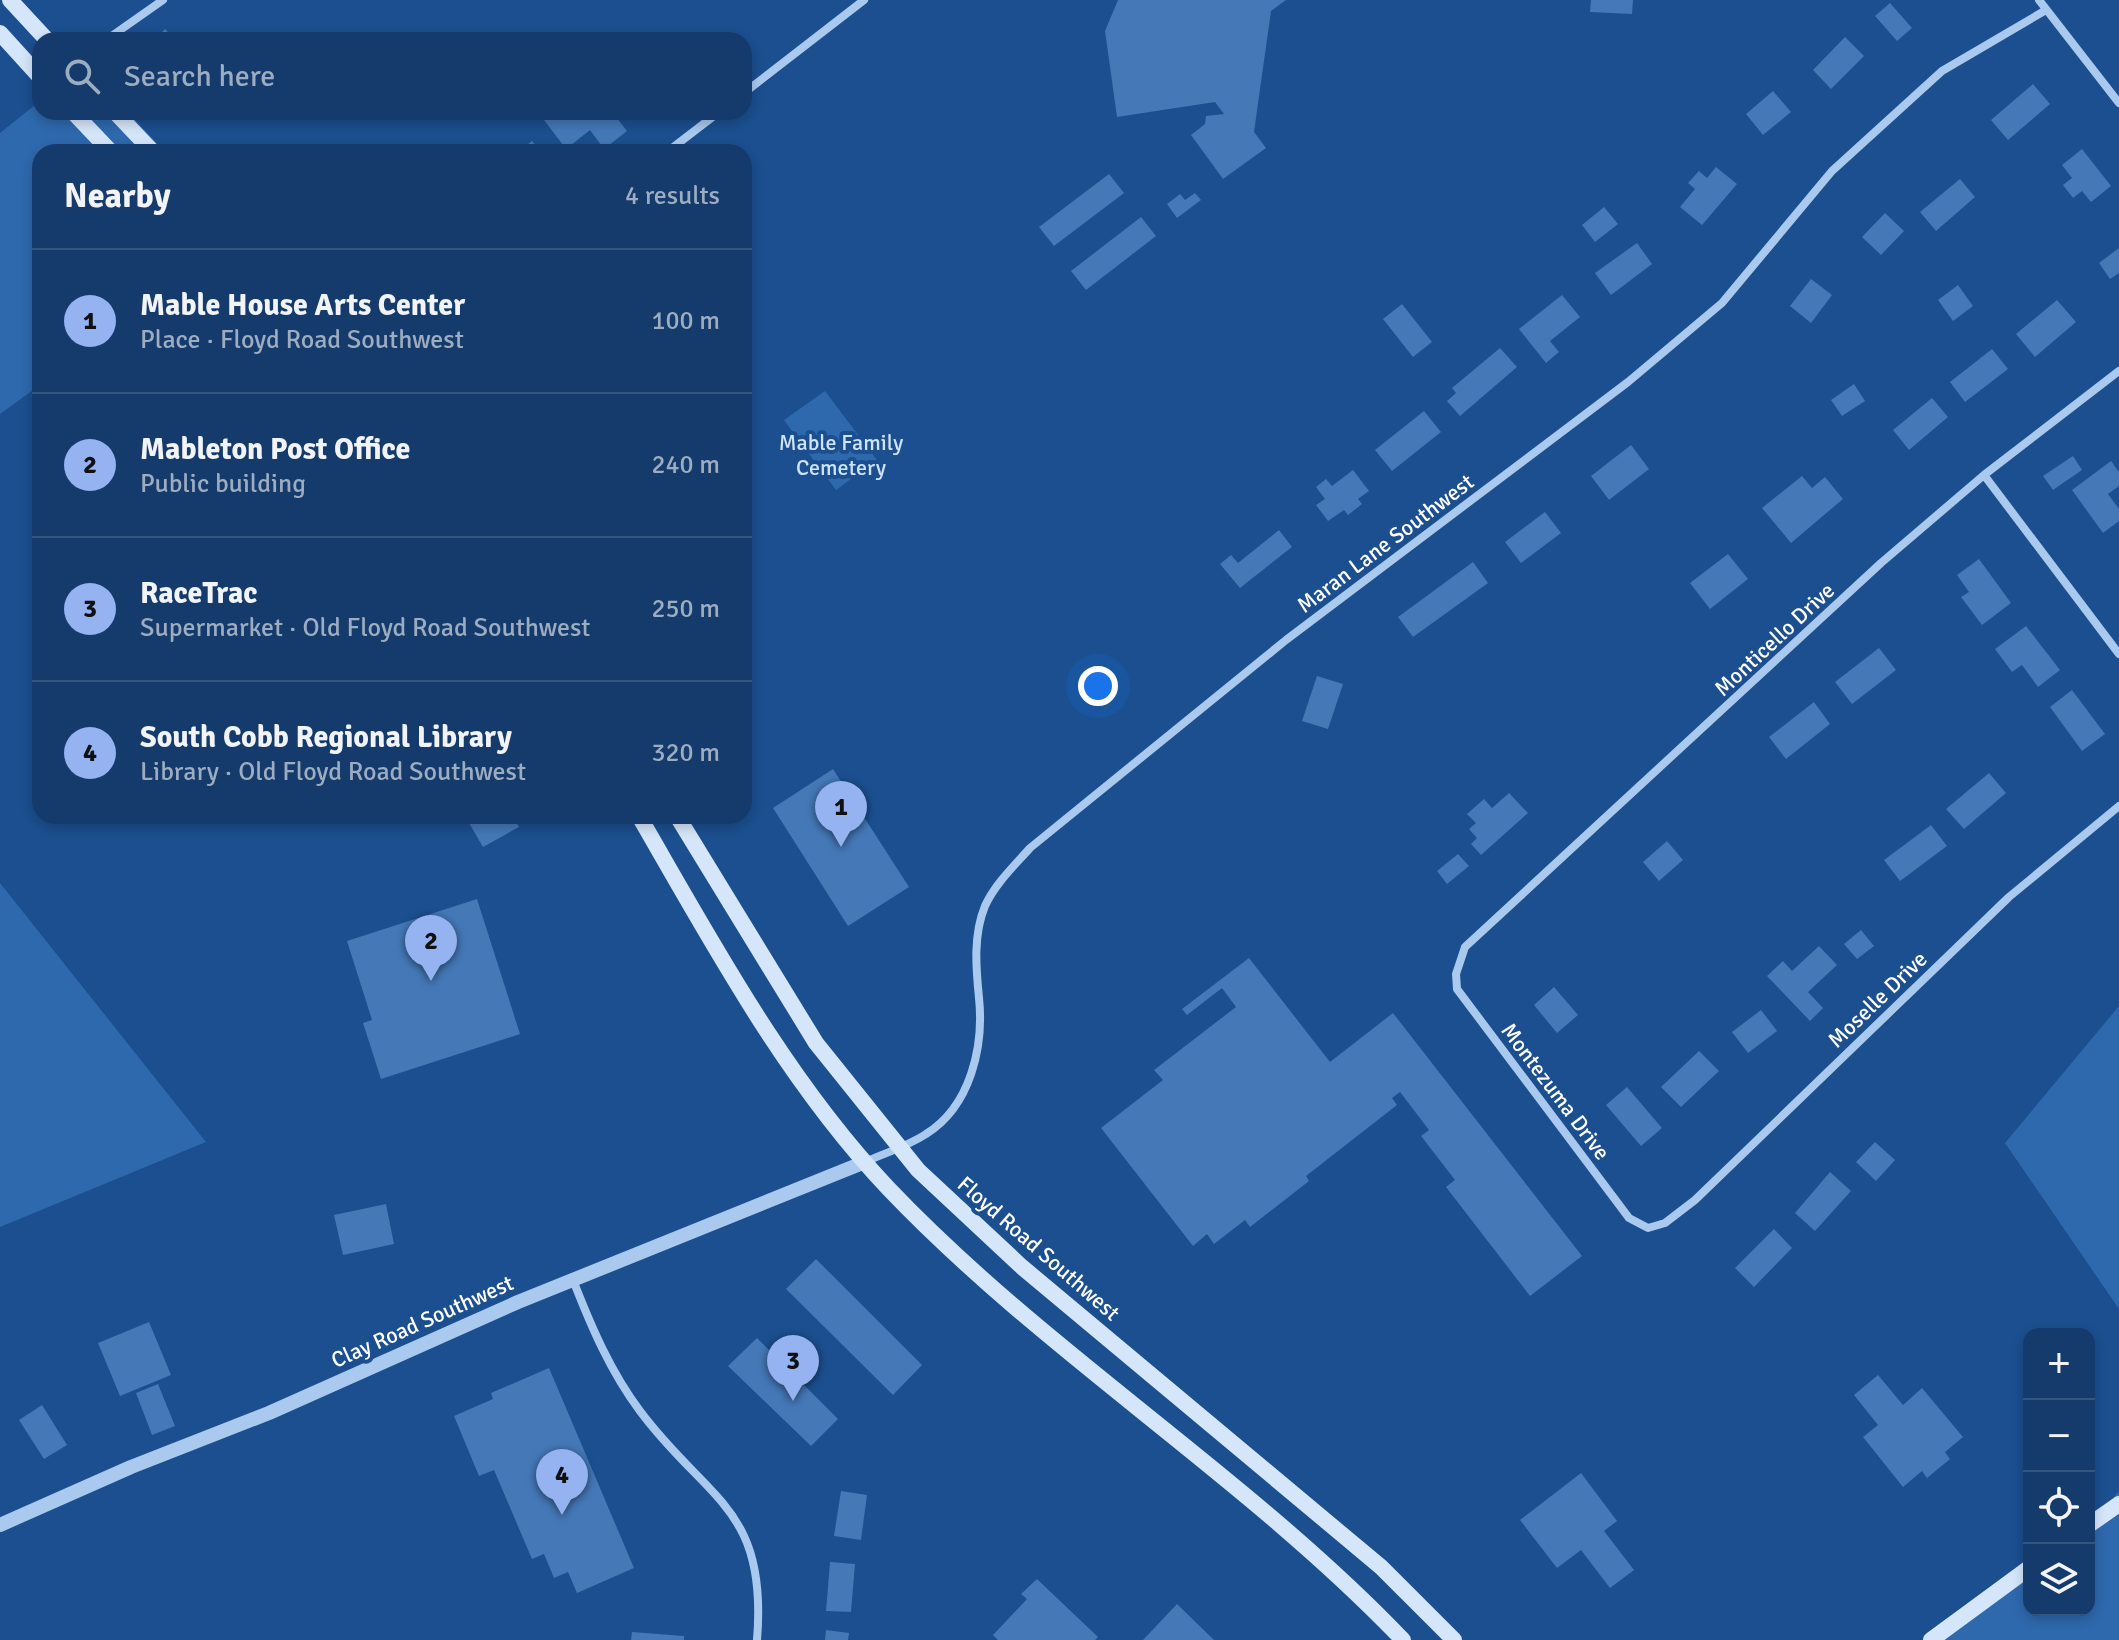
<!DOCTYPE html>
<html lang="en">
<head>
<meta charset="utf-8">
<style>
  :root { --surface:#143b6b; --page:#214673; --text:#f1f3f6; --muted:#9dadc1; --line:#33557e; --accent:#95b2f1 }
  body { margin:0; font-family:Signika,sans-serif; background:var(--page); color:var(--text) }
  .controls { position:absolute; right:24px; bottom:24px; display:grid; overflow:hidden; border-radius:16px; box-shadow:0 4px 12px #0003 }
  .controls button { width:72px; height:72px; display:grid; place-items:center; padding:0; border:0; border-bottom:2px solid var(--line); background:var(--surface); color:var(--text); font:40px sans-serif }
  .you { position:absolute; left:1098px; top:686px; width:28px; height:28px; margin:-20px; border:6px solid #fff; border-radius:50%; background:#1a73e8; box-shadow:0 0 0 12px #1a73e833 }
  .badge { display:grid; place-items:center; width:52px; height:52px; border-radius:50%; background:var(--accent); color:#111; font-size:26px; font-weight:700 }
  .pin { position:absolute; translate:-50% -66px; filter:drop-shadow(0 2px 4px #0008) }
  .pin::after { content:''; position:absolute; top:42px; width:28px; height:24px; background:inherit; clip-path:polygon(0 0,100% 0,50% 100%) }
  .list { margin:0; padding:0; list-style:none }
  h2 { display:flex; justify-content:space-between; align-items:center; height:104px; margin:0; padding:0 32px; font-size:34px }
  h2 small { font-size:26px; font-weight:400; color:var(--muted) }
  .list li { display:grid; grid-template-columns:52px 1fr auto; gap:24px; align-items:center; box-sizing:border-box; height:144px; padding:0 32px; border-top:2px solid var(--line) }
  .list b { display:block; font-size:30px; white-space:nowrap }
  .list p { margin:0; font-size:26px; white-space:nowrap; color:var(--muted) }
  .list em { font-size:26px; font-style:normal; color:var(--muted) }
  .icon { flex:none; width:44px; height:44px; fill:none; stroke:currentColor; stroke-width:2; stroke-linecap:round; stroke-linejoin:round }
  .map { position:relative; flex:none; width:2119px; height:1640px; overflow:hidden }
  .search { position:absolute; background:var(--surface); box-shadow:0 4px 12px #0003; left:32px; top:32px; width:720px; height:88px; display:flex; align-items:center; gap:20px; box-sizing:border-box; padding:0 28px; border-radius:24px; color:var(--muted); font-size:30px }
  .panel { position:absolute; background:var(--surface); box-shadow:0 4px 12px #0003; left:32px; top:144px; width:720px; height:680px; border-radius:24px }
  .map>svg:first-child { display:block }
  .green { fill:#2e69ad }
  .building { fill:#4478b7 }
  .lines { fill:none; stroke-linecap:round; stroke-linejoin:round }
  .minor { stroke:#a9c9ee; stroke-width:8 }
  .tertiary { stroke:#a9c9ee; stroke-width:14 }
  .secondary { stroke:#d6e6fa; stroke-width:16 }
  .labels { text-anchor:middle; stroke-width:8; stroke-linejoin:round; paint-order:stroke }
  .park-label { font-size:22px; fill:#cfe3fa; stroke:#1b4f8f }
  .street-label { font-size:22px; fill:#fff; stroke:#1b4f8f }
</style>
</head>
<body>
<div class="map">
<svg width="2119" height="1640" viewBox="0 0 2119 1640">
  <rect width="100%" height="100%" fill="#1b4f8f"/>
  <path class="green" d="M40,101v11h88l37,40h-125v233l-40,29v-281z
    M825,391l52,69 -41,30 -52,-70z
    M0,883l206,259 -206,85z
    M2119,1006v303l-114,-166z
    M2119,1491v149h-191l101,-73v43h60v-85z"/>
  <path class="building" d="M1118,0h168l-15,11 -17,121 12,16 -43,31 -32,-44 14,-11 1,-8 18,-2 -9,-12 -98,15 -12,-86z
    M1591,0h42l-1,14 -42,-2z
    M1890,3l22,25 -15,13 -22,-25z
    M165,29l11,11h-22z
    M1845,37l19,19 -33,33 -18,-19z
    M2033,84l17,20 -42,36 -17,-20z
    M1773,91l18,21 -28,23 -17,-21z
    M538,112h74l15,19 -23,18 -14,-19 -24,19z
    M532,141l9,11h-23z
    M2082,149l29,37 -20,16 -9,-11 -9,7 -10,-13 9,-7 -10,-13z
    M1716,167l21,17 -35,41 -22,-18 15,-18 -7,-6 11,-12 8,7z
    M1109,174l15,19 -70,53 -15,-19z
    M1960,179l15,18 -39,34 -16,-19z
    M1195,193l6,7 -24,18 -10,-14 13,-10 5,6z
    M1604,207l14,17 -23,18 -13,-17z
    M1885,213l19,18 -23,24 -19,-18z
    M1141,217l15,19 -70,54 -15,-19z
    M1637,243l15,21 -41,31 -16,-22z
    M2119,248v25l-9,6 -11,-16z
    M1811,279l21,16 -21,28 -21,-17z
    M1958,285l15,21 -20,15 -15,-21z
    M1562,295l18,22 -30,24 9,11 -13,11 -27,-34z
    M2057,300l19,22 -41,35 -19,-23z
    M1402,304l30,38 -19,15 -30,-38z
    M1500,348l17,19 -57,49 -13,-15 9,-8 -4,-5z
    M1992,349l16,20 -43,33 -15,-20z
    M1854,384l11,17 -23,15 -11,-16z
    M1932,398l16,19 -39,33 -16,-20z
    M1424,411l17,21 -49,39 -17,-21z
    M1631,445l18,24 -40,31 -18,-24z
    M2073,456l9,14 -29,20 -10,-14z
    M2111,461l8,11v14l-11,8 11,15v12l-16,12 -31,-43z
    M1353,470l16,21 -11,8 4,5 -14,11 -4,-5 -16,11 -12,-16 9,-6 -9,-12 10,-8 6,7z
    M1802,476l10,12 13,-11 18,22 -52,44 -29,-35z
    M1545,512l16,21 -40,30 -16,-21z
    M1279,530l13,17 -52,41 -20,-24 11,-9 7,8z
    M1728,554l20,25 -38,30 -20,-26z
    M1979,559l32,44 -29,22 -21,-28 8,-5 -12,-17z
    M1473,562l15,21 -75,54 -15,-20z
    M2026,626l34,44 -22,17 -16,-22 -10,7 -17,-23z
    M1879,648l17,22 -44,34 -17,-22z
    M1317,676l26,8 -15,45 -26,-8z
    M2072,690l33,44 -23,17 -32,-44z
    M1814,702l16,22 -44,35 -17,-22z
    M833,769l76,118 -61,39 -75,-118z
    M1989,773l17,20 -42,36 -18,-20z
    M1509,793l19,20 -47,42 -10,-11 6,-6 -8,-9 7,-6 -9,-9 17,-15 8,9z
    M465,816h48l6,11 -36,20z
    M1931,825l16,21 -47,35 -16,-21z
    M1667,841l16,19 -24,21 -16,-19z
    M1458,854l11,12 -22,18 -10,-13z
    M477,899l43,135 -139,45 -18,-56 9,-3 -25,-79z
    M1861,930l13,16 -17,13 -13,-15z
    M1819,946l18,19 -29,27 15,16 -13,13 -43,-45 16,-15 9,10z
    M1249,958l81,104 63,-49 189,243 -52,40 -84,-109 9,-7 -34,-44 8,-6 -29,-38 -8,6 5,7 -91,71 3,5 -59,46 -5,-7 -31,24 -7,-10 -14,12 -92,-118 62,-48 -9,-10 82,-63 -14,-19 -35,27 -5,-6z
    M1554,987l24,28 -21,18 -23,-28z
    M1761,1010l16,21 -29,22 -16,-21z
    M1699,1051l20,20 -38,36 -20,-20z
    M1627,1087l35,41 -21,18 -35,-41z
    M1875,1142l20,18 -19,21 -20,-19z
    M1830,1172l21,19 -36,40 -20,-18z
    M386,1204l8,40 -51,11 -9,-40z
    M1774,1229l18,19 -38,39 -19,-19z
    M816,1259l106,106 -29,30 -107,-106z
    M149,1322l22,53 -51,21 -22,-53z
    M757,1338l81,81 -27,27 -83,-80z
    M549,1368l85,200 -57,25 -9,-21 -14,6 -10,-24 -12,5 -38,-89 -15,6 -25,-60 39,-17 -2,-6z
    M1878,1375l25,30 19,-17 41,49 -18,15 5,7 -23,19 -5,-7 -19,16 -40,-50 15,-12 -24,-30z
    M158,1384l17,42 -23,9 -16,-42z
    M42,1405l25,40 -23,14 -25,-39z
    M1581,1473l36,48 -13,10 30,39 -24,18 -29,-38 -24,18 -37,-48z
    M841,1491l26,4 -6,45 -27,-4z
    M830,1562l25,2 -4,48 -25,-1z
    M1037,1579l61,58 -3,3h-97l-5,-5 34,-36 -6,-5z
    M1177,1604l37,36h-71z
    M826,1630l23,3 -1,7h-23z
    M632,1632l52,4v4h-53z"/>
  <g class="lines">
    <path class="minor" d="M2039,0l80,103
      M106,40l57,-40
      M744,93l120,-93
      M667,152l52,-40
      M2119,371l-135,104 -103,88 -416,384 -9,27 1,15 172,229 19,10 17,-5 30,-23 314,-303 110,-91
      M1984,475l135,179
      M865,1162c20,-9 43,-16 61,-28 45,-28 58,-88 53,-136 -3,-30 -6,-63 6,-92 10,-22 29,-40 45,-58l256,-208 342,-258 94,-79 110,-132 110,-100 104,-61
      M573,1280c18,46 37,91 67,131 67,90 128,96 117,229"/>
    <path class="tertiary" d="M0,1525l131,-58 138,-54 249,-111 347,-140"/>
    <path class="secondary" d="M10,0l37,40
      M0,33l40,44
      M73,112l38,40
      M115,112l38,40
      M639,816c74,128 147,264 249,372 158,166 357,287 515,452
      M677,816l139,227 102,127 104,97 359,300 73,73
      M2089,1525l30,-21
      M1931,1640l98,-72"/>
  </g>
  <g class="labels">
    <g class="park-label">
      <text x="841" y="450">Mable Family<tspan x="841" dy="25">Cemetery</tspan></text>
    </g>
    <g class="street-label">
      <text transform="translate(1385 543) rotate(-37)" y="8">Maran Lane Southwest</text>
      <text transform="translate(1774 639) rotate(-43)" y="8">Monticello Drive</text>
      <text transform="translate(1877 999) rotate(-44)" y="8">Moselle Drive</text>
      <text transform="translate(1556 1091) rotate(53)" y="8">Montezuma Drive</text>
      <text transform="translate(1039 1248) rotate(41)" y="8">Floyd Road Southwest</text>
      <text transform="translate(422 1321) rotate(-24)" y="8">Clay Road Southwest</text>
    </g>
  </g>
</svg>
<div class="controls">
<button>+</button>
<button>−</button>
<button><svg class="icon" aria-label="locate" viewBox="0 0 24 24"><circle cx="12" cy="12" r="6"/><path d="M12 2v4M12 18v4M2 12h4M18 12h4"/></svg></button>
<button><svg class="icon" aria-label="layers" viewBox="0 0 24 24"><path d="M12 4l9 5-9 5-9-5zM3 14l9 5 9-5"/></svg></button>
</div>
<div class="you"></div>
<div class="pin badge" style="left:841px;top:847px">1</div>
<div class="pin badge" style="left:431px;top:981px">2</div>
<div class="pin badge" style="left:793px;top:1401px">3</div>
<div class="pin badge" style="left:562px;top:1515px">4</div>
<div class="search"><svg class="icon" aria-label="search" viewBox="0 0 24 24"><circle cx="10" cy="10" r="6"/><path d="M15 15l6 6"/></svg>Search here</div>
<section class="panel">
<h2>Nearby<small>4 results</small></h2>
<ul class="list">
<li><span class="badge">1</span><div><b>Mable House Arts Center</b><p>Place · Floyd Road Southwest</p></div><em>100 m</em></li>
<li><span class="badge">2</span><div><b>Mableton Post Office</b><p>Public building</p></div><em>240 m</em></li>
<li><span class="badge">3</span><div><b>RaceTrac</b><p>Supermarket · Old Floyd Road Southwest</p></div><em>250 m</em></li>
<li><span class="badge">4</span><div><b>South Cobb Regional Library</b><p>Library · Old Floyd Road Southwest</p></div><em>320 m</em></li>
</ul>
</section>
</div>
</body>
</html>
